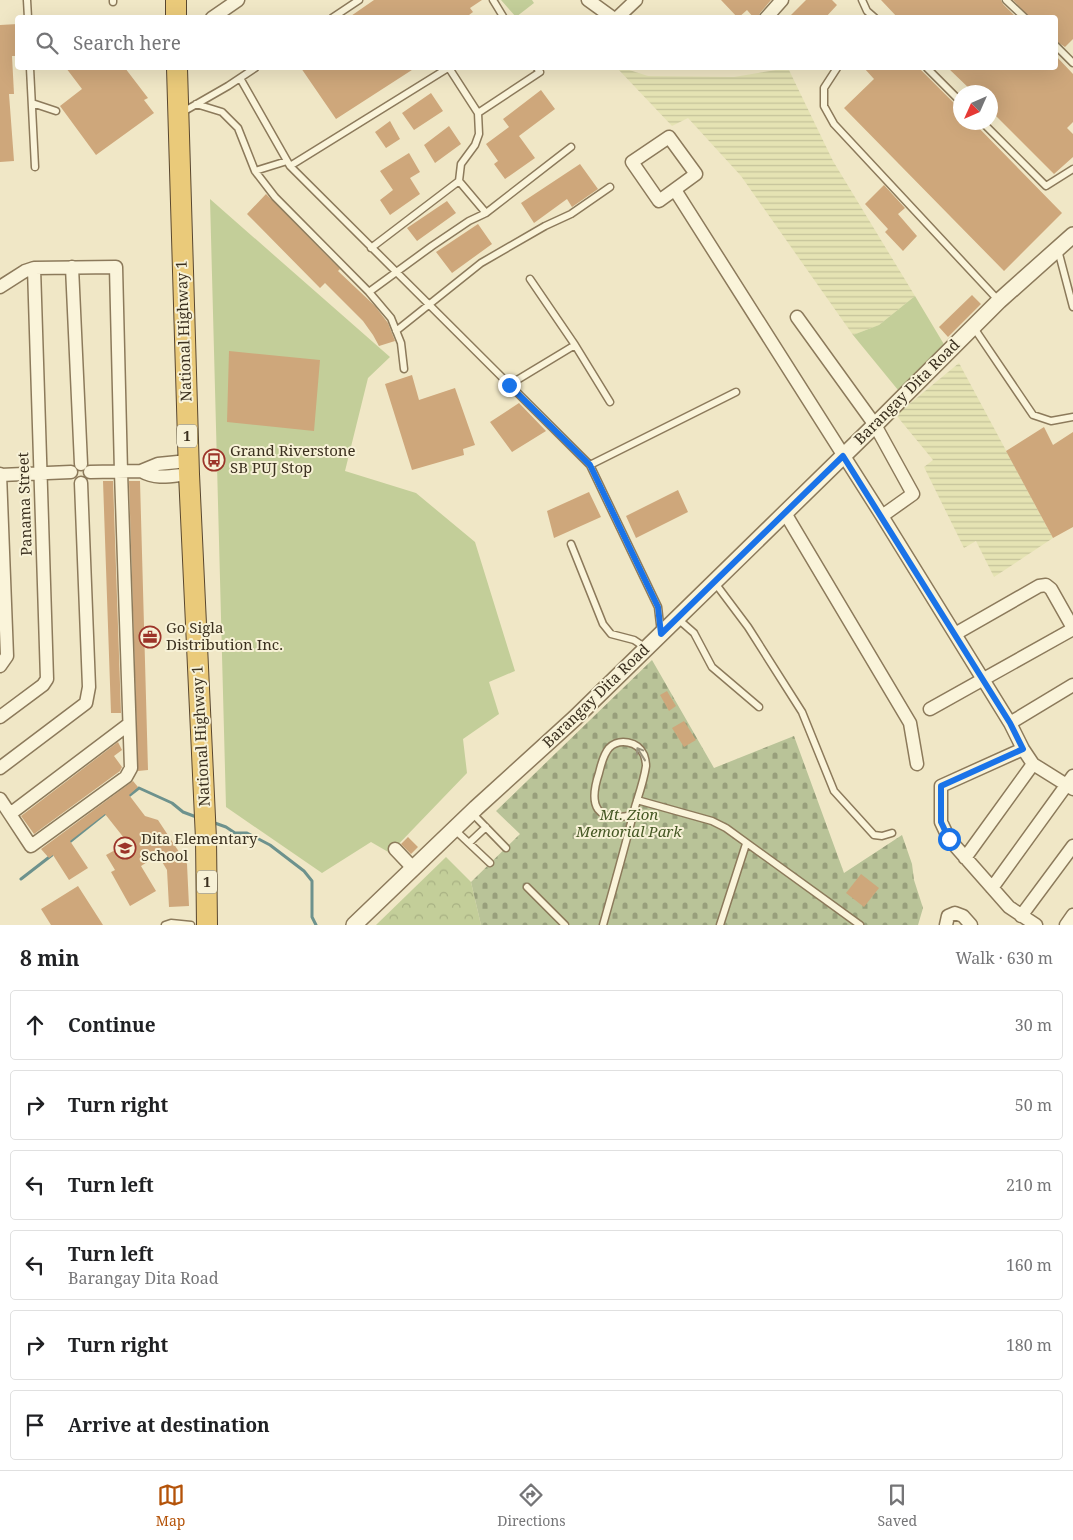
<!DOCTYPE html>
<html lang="en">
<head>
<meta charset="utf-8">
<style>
  :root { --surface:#fff; --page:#f6f6f6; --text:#202124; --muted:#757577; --line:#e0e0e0; --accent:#b45309 }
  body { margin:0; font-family:"Noto Serif",serif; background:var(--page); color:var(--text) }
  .compass { position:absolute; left:953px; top:85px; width:45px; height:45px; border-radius:50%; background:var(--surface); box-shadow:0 5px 20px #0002; rotate:225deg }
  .stop { position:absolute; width:15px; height:15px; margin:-11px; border:4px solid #1a73e8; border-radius:50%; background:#fff }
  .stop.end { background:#1a73e8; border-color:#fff; box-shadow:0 1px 5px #0008 }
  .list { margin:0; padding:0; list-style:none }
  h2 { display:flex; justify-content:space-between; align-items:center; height:65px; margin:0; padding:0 20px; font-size:21px }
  h2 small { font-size:16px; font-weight:400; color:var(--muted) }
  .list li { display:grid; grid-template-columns:32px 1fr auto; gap:15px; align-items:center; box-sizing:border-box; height:70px; margin:0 10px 10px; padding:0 10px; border:1px solid var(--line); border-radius:5px }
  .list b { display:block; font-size:19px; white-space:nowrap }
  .list p { margin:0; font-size:16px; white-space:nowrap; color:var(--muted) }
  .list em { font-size:16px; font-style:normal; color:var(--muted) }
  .icon { flex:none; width:28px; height:28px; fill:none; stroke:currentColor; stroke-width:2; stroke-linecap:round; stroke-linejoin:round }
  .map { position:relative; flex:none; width:1073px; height:925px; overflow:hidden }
  .search { position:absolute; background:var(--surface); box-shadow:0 5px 20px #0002; left:15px; right:15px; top:15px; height:55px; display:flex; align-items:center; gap:12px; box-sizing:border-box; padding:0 18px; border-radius:5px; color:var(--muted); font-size:19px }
  .sheet { height:545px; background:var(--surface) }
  nav { display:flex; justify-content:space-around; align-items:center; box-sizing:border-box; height:70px; border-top:1px solid var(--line); background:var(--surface); font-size:14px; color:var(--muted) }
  nav a { display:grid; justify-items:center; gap:2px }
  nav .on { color:var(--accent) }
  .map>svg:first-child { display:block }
  .farmland { fill:url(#farmland-rules) }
  .green { fill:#c3ce99 }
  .forest { fill:url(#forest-crowns) }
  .cemetery { fill:url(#cemetery-stones) }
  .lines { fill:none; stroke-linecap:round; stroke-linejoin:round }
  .stream { stroke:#6d928d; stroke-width:3 }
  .building { fill:#cea77b }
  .service-casing { stroke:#8c7a5b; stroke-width:9 }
  .minor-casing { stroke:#8c7a5b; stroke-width:15 }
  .tertiary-casing { stroke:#8c7a5b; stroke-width:18 }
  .trunk-casing { stroke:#59472f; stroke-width:22 }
  .service { stroke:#faf4da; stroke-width:6 }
  .minor { stroke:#faf4da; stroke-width:12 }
  .tertiary { stroke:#faf4da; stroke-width:15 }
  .trunk { stroke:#eaca7a; stroke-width:20 }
  .oneway { stroke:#9a927c }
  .route { stroke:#1a73e8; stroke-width:6 }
  .labels { text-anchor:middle; stroke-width:4; stroke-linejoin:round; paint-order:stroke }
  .shield { fill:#f7f1d6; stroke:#736a56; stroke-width:1 }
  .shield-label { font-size:14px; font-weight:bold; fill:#3b301f }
  .street-label { font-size:15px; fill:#3b301f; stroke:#f7f1d6 }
  .poi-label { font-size:15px; fill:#3b301f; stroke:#f7f1d6; text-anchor:start }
  .park-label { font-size:15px; font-style:italic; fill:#465825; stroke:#f7f1d6 }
</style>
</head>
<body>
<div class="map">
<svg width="1073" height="925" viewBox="0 0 1073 925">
  <defs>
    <pattern id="farmland-rules" width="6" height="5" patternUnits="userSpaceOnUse" patternTransform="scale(1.25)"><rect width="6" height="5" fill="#e5e3b3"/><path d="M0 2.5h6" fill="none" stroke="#c5c39a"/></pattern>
    <pattern id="forest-crowns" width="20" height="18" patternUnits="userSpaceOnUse" patternTransform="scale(1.25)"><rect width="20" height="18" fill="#c3ce99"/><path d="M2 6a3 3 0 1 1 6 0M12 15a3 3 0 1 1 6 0" fill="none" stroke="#a8b183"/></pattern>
    <pattern id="cemetery-stones" width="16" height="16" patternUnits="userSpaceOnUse" patternTransform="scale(1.25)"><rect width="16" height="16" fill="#b9c398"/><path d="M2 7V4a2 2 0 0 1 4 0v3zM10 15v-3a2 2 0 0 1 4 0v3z" fill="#989f7b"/></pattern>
  </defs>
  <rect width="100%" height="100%" fill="#f0e7c6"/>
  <path class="farmland" d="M617,68h6l25,8 86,1 54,-9 45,93 82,135 -36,29 -26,10 -112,-159 -53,-58 -16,8z
    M959,363l94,175 -59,39 -18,-36 -12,7 -40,-81 9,-7 -37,-45z"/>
  <path class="green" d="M501,0h31l2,3 -18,14z
    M210,199l180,158 -22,21 -23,93 71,22 59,49 40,129 -26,11 10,32 -36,25 4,34 -77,80 -19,-11 -49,31 -96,-66z
    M915,296l30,50 -47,44 -45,-55 26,-10z"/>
  <path class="forest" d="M446,857l25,25 10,43h-105z"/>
  <path class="cemetery" d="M652,660l62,108 80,-32 50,137 58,-38 10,29 2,16 9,28 -5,17h-437l-10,-43 49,-48 -24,-23z"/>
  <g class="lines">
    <path class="stream" d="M126,798l13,-10 33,15 11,9 16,6
      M212,822l14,5 9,6h12l23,12 34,26 8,10v36l4,8
      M67,844l40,-32
      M21,879l31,-24"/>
  </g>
  <path class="building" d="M374,0h108l-12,8 3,4 -8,6h-117z
    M721,0h50l-11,13 -2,5h-4l-7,-8 -9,8z
    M806,0h26l5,5 -12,13h-37z
    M881,0h120l2,4 14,14h-119z
    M1013,0h60v39l-8,8 -9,-6v-23h-26z
    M18,24v32h-6l2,38h-5l5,67 -14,1v-137z
    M1056,56l17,18v48l-6,6 6,6v23l-19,17 -64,-64v-18h-17l-25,-24h108z
    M66,68h59l23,30 -4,2 10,13 -58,42 -36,-49 22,-17z
    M301,68h114l-79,51z
    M864,68h55l41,41v13h13l89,91 -58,58 -160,-163 30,-29z
    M541,90l14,19 -36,27 16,22 -30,21 -11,-15 4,-3 -12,-17 23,-17 -6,-8z
    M431,93l12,18 -29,19 -12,-17z
    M390,121l10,18 -14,9 -11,-16z
    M449,126l12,18 -26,19 -11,-18z
    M409,153l11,19 -10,6 10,16 -30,21 -10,-15 13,-10 -13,-19z
    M580,164l18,25 -26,18 -5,-8 -33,24 -13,-20z
    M884,185l21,23 -7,6 19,22 -14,15 -18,-19 3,-3 -23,-25z
    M266,194l74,75 -2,2 37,35 13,17 7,18 -16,5 -6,-11 -10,-14 -38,-38 -5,5 -73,-74z
    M447,201l9,12 -39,28 -10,-13z
    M478,224l14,20 -40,29 -16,-21z
    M972,295l9,9 -33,33 -9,-10z
    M229,351l91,9 -6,71 -87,-9z
    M412,375l7,25 36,-12 20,57 -12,4 1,6 -52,15 -27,-86z
    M519,403l27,28 -34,21 -22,-30z
    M1044,427l9,18 20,-13v95l-20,11 -47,-87z
    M103,481h10l8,232h-10z
    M129,481h11l8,289 -10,1z
    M678,490l10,22 -52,26 -10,-22z
    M589,492l12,25 -47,21 -7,-27z
    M667,691l9,15 -7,5 -9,-16z
    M684,721l12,19 -12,7 -12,-19z
    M118,742l4,8 -8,6 8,11 -2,4 -86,63 -13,-18z
    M133,781l5,6 -9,8 16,21 13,4 29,44 2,42 -20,1 -2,-37 -9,-15 -17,11 15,25 -26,15 -19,-34 4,-2 -9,-15 22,-12 -23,-29 -35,27 18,27 -19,12 -16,-25 -4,3 -8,-9z
    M408,837l10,10 -7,7 -10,-10z
    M861,874l18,14 -15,19 -18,-14z
    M78,886l25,39h-52l-10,-16z"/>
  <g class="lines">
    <g class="service-casing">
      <path id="service" d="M27,0l1,18
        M493,0l11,18
        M862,0l5,11 8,7
        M1006,0l19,18
        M113,2v-2
        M332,18l27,-18
        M1056,46l17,17
        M30,68l5,99
        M837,68l-13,20v18l10,18 165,177
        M927,68l33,33
        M240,78l50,88 300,299 68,142 3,26
        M32,103l24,8
        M196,104l26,8 16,16 17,43 20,26 94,95 22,26 10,25 3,26
        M181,113l47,-27 27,-18
        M478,113l62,-41 -3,-4
        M982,122l64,64 27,-17
        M290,166l158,-98
        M255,171l32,-10
        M459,181l27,32
        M371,248l88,-67 2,-17 14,-19 4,-11 -1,-21 -29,-45
        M1058,250l15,57
        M530,279l45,66 35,57
        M369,292l63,-46 37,-25 17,-8 85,-66
        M974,328l59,87 18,6 22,-4
        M396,331l85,-68 64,-37 26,-12 39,-27
        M509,385l66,-40
        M590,465l146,-73
        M571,544l32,80 8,10 23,6 12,8
        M715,583l33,44 54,85 32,79 40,44 8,1 10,-3
        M678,619l16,14 18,34 47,40
        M637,800l75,21 14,7 134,97
        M472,813l34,35
        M455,830l35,33
        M469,843l17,-16
        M527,887l38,38
        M165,925l6,-2 20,2
        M603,925c11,-39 22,-78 32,-118 4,-13 9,-27 11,-41 0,-3 -1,-8 -2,-11 -6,-14 -25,-17 -35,-7 -6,7 -8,17 -10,25 -11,33 -3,50 34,42
        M720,925l26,-81"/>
    </g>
    <g class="minor-casing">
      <path id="minor" d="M588,0l25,18
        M212,18l26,-18
        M617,18l19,-18
        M766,18l16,-18
        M669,137l27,37 -37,27 -27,-39z
        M675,190l207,326 128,207 13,26 10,15 40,25
        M72,267l9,197
        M0,287l25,-16 9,-3 82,-1 5,205 10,296 -5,9 -95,69 -31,-47
        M797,317l78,108 38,69 -31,22
        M141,471c16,9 29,5 48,3
        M90,472l51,-1 17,-7 30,-3
        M0,474l7,182 -7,10
        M0,475l71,-3
        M785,513l125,210 7,41
        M955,634l84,-48 7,-1 5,4 22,39
        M930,709l143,-80
        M0,717l43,-32 4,-6 -13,-411
        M1010,723l63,-38
        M1023,749l-82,37v36l8,17 60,68 27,18
        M0,768l86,-65 3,-16 -8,-204
        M10,814l119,-90
        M395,849l18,19
        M965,858l68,-94
        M992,888l81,-112
        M1021,916l52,-70
        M946,925l2,-9 7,-3 8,3 8,9
        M1066,925l7,-10"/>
    </g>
    <g class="tertiary-casing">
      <path id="tertiary" d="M354,925l122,-117 99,-90 300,-293 124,-124 74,-66"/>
    </g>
    <g class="trunk-casing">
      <path id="trunk" d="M176,0v18
        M177,68l12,406 17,365 1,86"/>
    </g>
    <use href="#service" class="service"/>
    <use href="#minor" class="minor"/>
    <use href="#tertiary" class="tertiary"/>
    <use href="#trunk" class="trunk"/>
  </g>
  <defs><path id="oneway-shaft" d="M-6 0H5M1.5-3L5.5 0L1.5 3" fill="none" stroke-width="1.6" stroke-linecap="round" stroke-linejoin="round" transform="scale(1.25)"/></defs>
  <use class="oneway" href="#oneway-shaft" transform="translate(641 754) rotate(-122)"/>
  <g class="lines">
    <path class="route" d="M509,385l81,80 68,142 3,27 182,-178 167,267 13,26 -82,37v36l8,17"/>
  </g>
  <defs>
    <g id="bus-ring" transform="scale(1.125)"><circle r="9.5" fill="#f7f1d6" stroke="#9c3429" stroke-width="1.5"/><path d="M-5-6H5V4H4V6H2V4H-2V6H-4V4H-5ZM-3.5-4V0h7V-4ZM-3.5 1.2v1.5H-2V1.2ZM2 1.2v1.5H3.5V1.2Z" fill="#9c3429"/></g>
    <g id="office-ring" transform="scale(1.125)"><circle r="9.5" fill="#f7f1d6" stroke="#9c3429" stroke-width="1.5"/><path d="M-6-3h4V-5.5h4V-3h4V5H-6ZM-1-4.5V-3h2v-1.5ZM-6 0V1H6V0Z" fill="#9c3429"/></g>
    <g id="school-ring" transform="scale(1.125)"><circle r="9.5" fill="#f7f1d6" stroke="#9c3429" stroke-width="1.5"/><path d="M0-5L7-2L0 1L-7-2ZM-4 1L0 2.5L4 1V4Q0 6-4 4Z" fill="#9c3429"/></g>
  </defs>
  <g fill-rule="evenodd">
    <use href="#bus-ring" x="214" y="460"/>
    <use href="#office-ring" x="150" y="637"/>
    <use href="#school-ring" x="125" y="848"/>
  </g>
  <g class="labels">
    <g class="shield">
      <rect x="177" y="424.5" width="20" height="23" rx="4"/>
      <rect x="197" y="870.5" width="20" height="23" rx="4"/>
    </g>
    <g class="shield-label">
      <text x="187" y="441">1</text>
      <text x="207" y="887">1</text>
    </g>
    <g class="street-label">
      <text transform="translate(184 331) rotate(-92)" y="5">National Highway 1</text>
      <text transform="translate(907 392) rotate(-45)" y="5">Barangay Dita Road</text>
      <text transform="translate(25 504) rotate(-92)" y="5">Panama Street</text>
      <text transform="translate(596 696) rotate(-44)" y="5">Barangay Dita Road</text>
      <text transform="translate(201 736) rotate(-93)" y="5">National Highway 1</text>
    </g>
    <g class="poi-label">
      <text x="230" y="456">Grand Riverstone<tspan x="230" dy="17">SB PUJ Stop</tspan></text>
      <text x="166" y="633">Go Sigla<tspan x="166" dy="17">Distribution Inc.</tspan></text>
      <text x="141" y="844">Dita Elementary<tspan x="141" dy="17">School</tspan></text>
    </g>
    <g class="park-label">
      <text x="629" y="820">Mt. Zion<tspan x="629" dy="17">Memorial Park</tspan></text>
    </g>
  </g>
</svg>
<svg class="compass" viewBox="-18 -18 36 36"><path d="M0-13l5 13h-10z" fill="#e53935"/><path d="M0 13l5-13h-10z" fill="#757577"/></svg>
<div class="stop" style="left:949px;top:839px"></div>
<div class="stop end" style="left:509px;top:385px"></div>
<div class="search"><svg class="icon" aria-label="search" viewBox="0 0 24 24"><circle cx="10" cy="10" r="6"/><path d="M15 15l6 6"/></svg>Search here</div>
</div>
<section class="sheet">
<h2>8 min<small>Walk · 630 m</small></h2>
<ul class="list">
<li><svg class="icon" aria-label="ahead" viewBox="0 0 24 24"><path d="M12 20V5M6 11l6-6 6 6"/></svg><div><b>Continue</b></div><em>30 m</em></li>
<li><svg class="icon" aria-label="right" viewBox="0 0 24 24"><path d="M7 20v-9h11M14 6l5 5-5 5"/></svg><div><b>Turn right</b></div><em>50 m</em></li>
<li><svg class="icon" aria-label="left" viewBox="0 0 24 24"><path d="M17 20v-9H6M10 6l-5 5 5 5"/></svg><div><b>Turn left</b></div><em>210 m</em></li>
<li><svg class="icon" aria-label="left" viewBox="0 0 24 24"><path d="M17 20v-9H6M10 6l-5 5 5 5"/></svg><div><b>Turn left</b><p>Barangay Dita Road</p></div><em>160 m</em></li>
<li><svg class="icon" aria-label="right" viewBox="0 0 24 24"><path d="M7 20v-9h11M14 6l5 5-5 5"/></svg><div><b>Turn right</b></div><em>180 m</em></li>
<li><svg class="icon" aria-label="arrive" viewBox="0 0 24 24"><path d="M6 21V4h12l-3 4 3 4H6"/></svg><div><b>Arrive at destination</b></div></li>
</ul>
</section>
<nav>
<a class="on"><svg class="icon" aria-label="map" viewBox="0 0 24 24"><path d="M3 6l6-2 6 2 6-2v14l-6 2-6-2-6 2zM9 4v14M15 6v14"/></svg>Map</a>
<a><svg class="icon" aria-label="directions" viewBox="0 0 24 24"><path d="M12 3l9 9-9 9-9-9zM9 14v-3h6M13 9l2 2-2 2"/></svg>Directions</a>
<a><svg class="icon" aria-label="saved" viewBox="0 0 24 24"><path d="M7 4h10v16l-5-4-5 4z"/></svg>Saved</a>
</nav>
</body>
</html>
